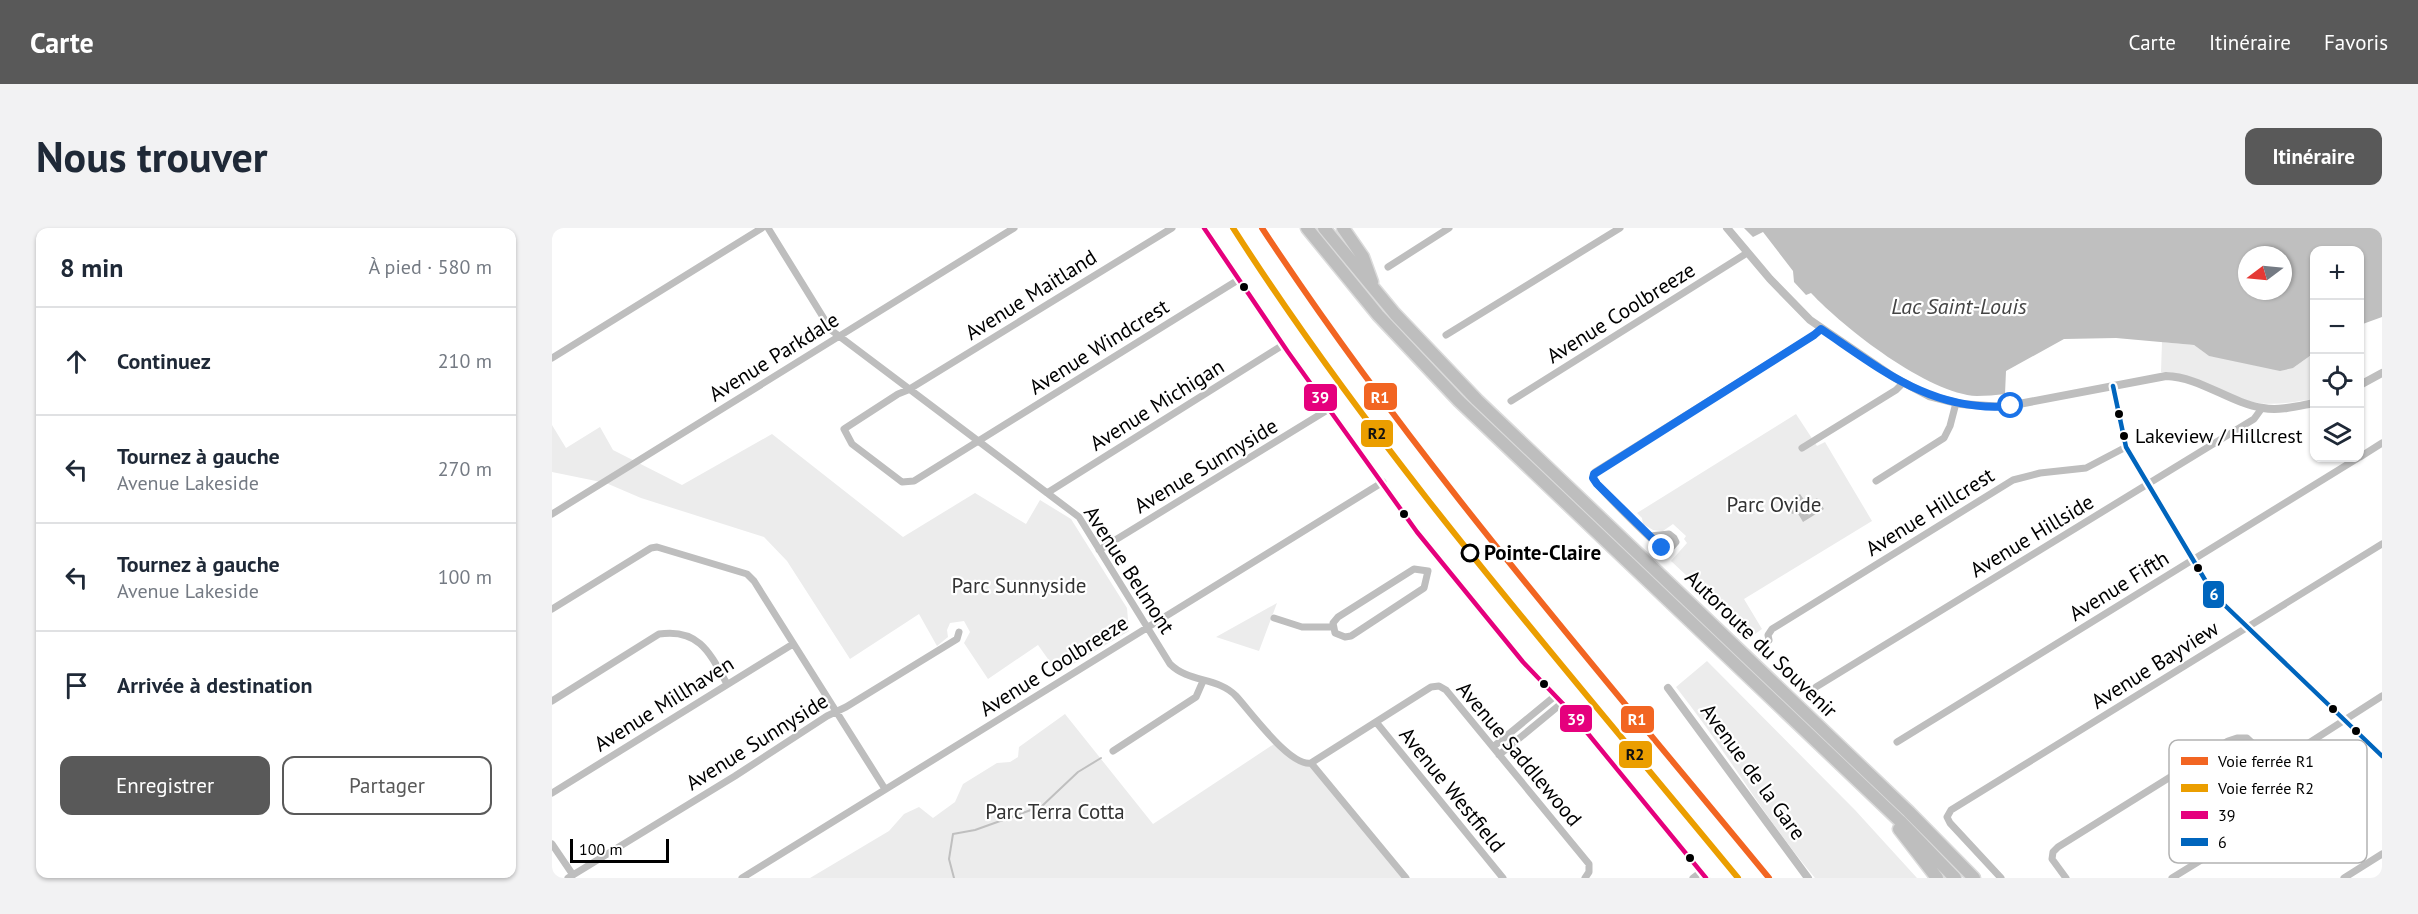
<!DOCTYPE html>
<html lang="fr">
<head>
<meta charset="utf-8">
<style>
  :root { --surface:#fff; --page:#f2f2f3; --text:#1f2937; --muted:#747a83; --line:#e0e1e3; --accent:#595959 }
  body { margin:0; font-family:"PT Sans",sans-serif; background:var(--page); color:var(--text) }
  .controls { position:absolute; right:18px; top:18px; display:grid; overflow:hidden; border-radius:12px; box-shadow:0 2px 4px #0004 }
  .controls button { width:54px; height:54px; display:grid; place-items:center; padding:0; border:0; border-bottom:2px solid var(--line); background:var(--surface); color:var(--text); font:30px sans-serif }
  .compass { position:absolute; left:1686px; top:18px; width:54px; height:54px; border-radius:50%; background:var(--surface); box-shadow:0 2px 4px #0004; rotate:254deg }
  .scale { position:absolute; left:18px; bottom:15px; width:99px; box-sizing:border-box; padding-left:6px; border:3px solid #000; border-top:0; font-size:16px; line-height:21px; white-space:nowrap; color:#000; -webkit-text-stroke:4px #fff; paint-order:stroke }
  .stop { position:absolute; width:18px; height:18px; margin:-14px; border:4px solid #1a73e8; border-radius:50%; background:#fff }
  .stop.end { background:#1a73e8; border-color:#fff; box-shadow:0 2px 6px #0008 }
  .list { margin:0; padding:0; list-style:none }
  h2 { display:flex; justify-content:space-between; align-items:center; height:78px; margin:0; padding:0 24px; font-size:26px }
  h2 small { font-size:20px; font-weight:400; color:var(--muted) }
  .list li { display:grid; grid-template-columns:39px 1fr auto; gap:18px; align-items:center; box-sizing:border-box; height:108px; padding:0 24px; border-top:2px solid var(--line) }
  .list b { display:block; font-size:22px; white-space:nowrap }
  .list p { margin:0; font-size:20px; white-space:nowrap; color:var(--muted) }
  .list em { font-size:20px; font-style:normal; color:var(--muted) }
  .actions { display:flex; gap:12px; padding:18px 24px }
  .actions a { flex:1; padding:14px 0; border:2px solid var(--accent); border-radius:12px; text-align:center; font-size:21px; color:var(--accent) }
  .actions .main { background:var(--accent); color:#fff }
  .icon { flex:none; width:33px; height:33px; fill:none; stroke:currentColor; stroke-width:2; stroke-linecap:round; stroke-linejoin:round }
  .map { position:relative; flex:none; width:1830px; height:650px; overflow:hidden; border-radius:12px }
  header { display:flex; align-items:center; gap:36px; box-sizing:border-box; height:84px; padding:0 30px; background:var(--accent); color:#fff }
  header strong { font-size:28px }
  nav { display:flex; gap:33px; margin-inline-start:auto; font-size:21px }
  .intro { display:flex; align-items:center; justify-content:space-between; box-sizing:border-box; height:144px; padding:0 36px }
  h1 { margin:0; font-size:42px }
  .button { padding:15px 27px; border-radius:12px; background:var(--accent); color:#fff; font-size:21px; font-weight:700 }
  main { display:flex; gap:36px; padding:0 36px }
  aside { flex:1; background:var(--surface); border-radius:12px; box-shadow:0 2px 4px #0004 }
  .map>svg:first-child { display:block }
  .green { fill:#ececec }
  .water { fill:#bfbfbf; fill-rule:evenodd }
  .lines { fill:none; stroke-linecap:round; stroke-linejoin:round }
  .stream { stroke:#bfbfbf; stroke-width:2 }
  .motorway-casing { stroke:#dbdbdb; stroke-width:15 }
  .minor { stroke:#bebebe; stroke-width:7 }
  .tertiary { stroke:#bebebe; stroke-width:8 }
  .motorway { stroke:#bebebe; stroke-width:12 }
  .bus-1-casing { stroke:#fff; stroke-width:9 }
  .bus-2-casing { stroke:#fff; stroke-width:9 }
  .bus-1 { stroke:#e5007d; stroke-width:4.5 }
  .bus-2 { stroke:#0065bd; stroke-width:4.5 }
  .rail-1-casing { stroke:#fff; stroke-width:10 }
  .rail-2-casing { stroke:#fff; stroke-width:10 }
  .rail-1 { stroke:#f26522; stroke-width:6 }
  .rail-2 { stroke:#eb9e00; stroke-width:6 }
  .route { stroke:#1a73e8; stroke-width:8 }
  .bus-dot { fill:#000; stroke:#fff; stroke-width:2 }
  .stop-dot { fill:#fff; stroke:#000; stroke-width:3 }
  .labels { text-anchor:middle; stroke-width:4.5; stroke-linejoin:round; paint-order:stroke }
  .bus-label { font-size:20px; fill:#000; stroke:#fff; text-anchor:start }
  .street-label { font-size:21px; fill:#000; stroke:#fff }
  .park-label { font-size:21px; fill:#333; stroke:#fff }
  .stop-label { font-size:21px; font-weight:bold; fill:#000; stroke:#fff; text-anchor:start }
  .water-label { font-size:22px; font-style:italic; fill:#444; stroke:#fff }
  .key { fill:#fff; stroke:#b2b2b2; stroke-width:1.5 }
  .key-label { font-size:16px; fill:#000 }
  .line-badge { stroke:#fff; stroke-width:2 }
  .badge-label { font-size:16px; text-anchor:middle; font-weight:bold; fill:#fff }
  .pale-badge-label { font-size:16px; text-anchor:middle; font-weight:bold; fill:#111 }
</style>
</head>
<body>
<header>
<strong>Carte</strong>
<nav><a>Carte</a><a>Itinéraire</a><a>Favoris</a></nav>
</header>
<div class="intro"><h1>Nous trouver</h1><a class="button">Itinéraire</a></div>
<main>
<aside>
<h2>8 min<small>À pied · 580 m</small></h2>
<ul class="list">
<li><svg class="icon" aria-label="ahead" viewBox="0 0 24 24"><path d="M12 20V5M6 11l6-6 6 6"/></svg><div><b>Continuez</b></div><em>210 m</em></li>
<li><svg class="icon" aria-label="left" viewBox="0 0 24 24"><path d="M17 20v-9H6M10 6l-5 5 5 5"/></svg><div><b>Tournez à gauche</b><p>Avenue Lakeside</p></div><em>270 m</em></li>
<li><svg class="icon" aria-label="left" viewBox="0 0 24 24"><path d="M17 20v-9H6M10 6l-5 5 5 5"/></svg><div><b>Tournez à gauche</b><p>Avenue Lakeside</p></div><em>100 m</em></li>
<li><svg class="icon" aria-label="arrive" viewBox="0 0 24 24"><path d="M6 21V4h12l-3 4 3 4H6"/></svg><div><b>Arrivée à destination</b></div></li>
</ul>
<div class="actions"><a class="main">Enregistrer</a><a>Partager</a></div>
</aside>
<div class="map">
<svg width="1830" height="650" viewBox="0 0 1830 650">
  <rect width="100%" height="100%" fill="#fff"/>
  <path class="green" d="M1610,114l32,3 15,11 84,12 21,-15v46c-21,3 -43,8 -65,2 -30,-8 -55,-29 -88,-29z
    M1244,186l21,32 8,-4 47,79 -128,78 18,30 -7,5 -18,-11 -66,-62 16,-18 -3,-4 2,-3 -13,-12 -10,7 -10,-1 -10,-6 -1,-6 -5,-5z
    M0,197l14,23 34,-21 13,23 69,35 90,-51 131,103 72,-44 51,31 14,-24 31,19 56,89 2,23 -71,42 -20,-28 -50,34 -24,-36 6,-11 -6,-11 -14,2 -3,7 1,7 -11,9 -18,-32 -69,45 -63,-98 -23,-24 -123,-39 -35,-15 -54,-11z
    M725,375l-18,48 -43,-14z
    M1155,433l148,149 62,68h-102c-51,-61 -90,-129 -139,-191z
    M513,486l88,110 124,-82 14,14 20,7 95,115h-596l79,-47 15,-17 15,-7 14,11 22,-16 8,-18 34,-21 13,-1 8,-5 1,-10z"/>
  <path class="water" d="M1192,0h638v89l-22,8v-75h-46v103l-21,15 -13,3 -71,-15 -15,-11 -78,-7 -52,1 -58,32 -1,23c-9,1 -19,2 -28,2 -49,-2 -133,-68 -166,-103l-5,2 -12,-13 -1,-11 -30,-39 -10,5zM1695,27h36v36h-36z
    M1248,266l7,10 10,-6 7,11 -21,13 -6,-10 -5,2 -6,-11z"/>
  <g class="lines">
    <path class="stream" d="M402,650l-5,-19 4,-25 22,-4 67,-24 36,-34 23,-14"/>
    <g class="motorway-casing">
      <path id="motorway" d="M755,0l71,87 81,86 441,420 55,57
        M772,0l71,86 82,86 432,412 65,66
        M791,0l20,29 9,25
        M1347,601l38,49"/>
    </g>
    <path class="minor" d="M216,0l63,102 248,187 91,147c19,19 48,13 66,32 14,15 54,71 75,67l95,115
      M620,0l-264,162 -10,4 -54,35 8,15 50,38 12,-1 324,-201
      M836,39l61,-39
      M894,107l174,-107
      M0,130l210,-130
      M1561,158l13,61 88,148 168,161
      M959,173l236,-148
      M1250,220l94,-58 7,-7
      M1808,229l22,-14
      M1324,253l68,-43 6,-12 6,-23
      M495,265l236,-148
      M0,286l462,-286
      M1098,308l19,-2 5,4 2,4 -6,7c-5,0 -5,1 -9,-2 -11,-8 -63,-59 -68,-69l2,-6 219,-137 7,-6
      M547,322l230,-141
      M862,341l14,2 -4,17 -73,48 -6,1 -10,-4 -2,-10 5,-6z
      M0,381l99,-61 6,-1 90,27 7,7 131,208
      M722,390l28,9h31
      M1217,412l-1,-5 4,-6 241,-149 27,-7 46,-5 40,-21
      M1264,459l438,-268 8,-11
      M0,473l107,-67c40,-6 51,19 68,50
      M824,494l127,156
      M1345,514l461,-284
      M941,519l62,-51
      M561,523l83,-54 7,-16
      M947,527l63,-52
      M759,535l120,-76 8,-1 7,4 143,174v8l-4,6
      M1724,536l106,-68
      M0,565l241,-149
      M0,616l21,31
      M16,650l167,-102 92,-60 19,-9 111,-68 2,-7
      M190,650l641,-396
      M1141,650l8,-6
      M1449,650l-51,-55 -3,-6 4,-7 431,-266
      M1514,650l-14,-19 1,-7 5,-5 170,-106 9,-3h10l48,45 2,14 -8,9 -117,72
      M1792,650l38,-24"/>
    <path class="tertiary" d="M652,0l84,124 129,180 106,130 44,46 139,170
      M1175,0l43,51 40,41 85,58 34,18 32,8 42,3 163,-31c34,1 64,27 97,32 17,3 35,-2 51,-5
      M1808,157l22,-12
      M1116,460l140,190"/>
    <use href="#motorway" class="motorway"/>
    <g class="bus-1-casing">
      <path id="bus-1" d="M652,0l84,124 129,180 106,130 44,46 139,170"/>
    </g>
    <g class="bus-2-casing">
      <path id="bus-2" d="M1561,158l13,61 88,148 168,161"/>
    </g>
    <use href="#bus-1" class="bus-1"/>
    <use href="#bus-2" class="bus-2"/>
    <g class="rail-1-casing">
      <path id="rail-1" d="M710,0c151,230 333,438 507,650"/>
    </g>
    <g class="rail-2-casing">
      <path id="rail-2" d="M681,0c148,231 331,438 505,650"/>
    </g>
    <use href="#rail-1" class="rail-1"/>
    <use href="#rail-2" class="rail-2"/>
  </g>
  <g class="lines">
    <path class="route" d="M1110,320l-65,-64 -4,-6 1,-4 220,-139 7,-6c61,41 112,84 190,77"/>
  </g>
  <g class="bus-dot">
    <circle cx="692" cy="59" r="5"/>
    <circle cx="1567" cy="186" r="5"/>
    <circle cx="1572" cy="208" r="5"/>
    <circle cx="852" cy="286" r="5"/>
    <circle cx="1646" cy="340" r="5"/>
    <circle cx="992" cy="456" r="5"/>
    <circle cx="1781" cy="481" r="5"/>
    <circle cx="1804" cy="503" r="5"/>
    <circle cx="1138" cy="630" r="5"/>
  </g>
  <circle class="stop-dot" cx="918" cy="325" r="8"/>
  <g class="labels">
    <g class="bus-label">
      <text x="1583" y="215">Lakeview / Hillcrest</text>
    </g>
    <g class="street-label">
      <text transform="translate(479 67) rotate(-32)" y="7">Avenue Maitland</text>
      <text transform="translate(1069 85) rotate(-32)" y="7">Avenue Coolbreeze</text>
      <text transform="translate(547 119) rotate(-32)" y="7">Avenue Windcrest</text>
      <text transform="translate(222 129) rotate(-32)" y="7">Avenue Parkdale</text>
      <text transform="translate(605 177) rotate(-32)" y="7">Avenue Michigan</text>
      <text transform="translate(654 238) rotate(-31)" y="7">Avenue Sunnyside</text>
      <text transform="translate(1378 284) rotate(-32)" y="7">Avenue Hillcrest</text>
      <text transform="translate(1480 308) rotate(-31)" y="7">Avenue Hillside</text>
      <text transform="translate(577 342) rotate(57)" y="7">Avenue Belmont</text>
      <text transform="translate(1567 358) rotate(-32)" y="7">Avenue Fifth</text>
      <text transform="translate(1209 416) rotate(44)" y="7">Autoroute du Souvenir</text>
      <text transform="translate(1603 437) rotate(-32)" y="7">Avenue Bayview</text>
      <text transform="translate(502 438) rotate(-32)" y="7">Avenue Coolbreeze</text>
      <text transform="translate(112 476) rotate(-32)" y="7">Avenue Millhaven</text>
      <text transform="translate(205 514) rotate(-32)" y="7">Avenue Sunnyside</text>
      <text transform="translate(967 526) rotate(50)" y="7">Avenue Saddlewood</text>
      <text transform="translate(1201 544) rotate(54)" y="7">Avenue de la Gare</text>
      <text transform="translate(900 562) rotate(51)" y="7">Avenue Westfield</text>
    </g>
    <g class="park-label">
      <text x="1222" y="284">Parc Ovide</text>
      <text x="467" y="365">Parc Sunnyside</text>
      <text x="503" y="591">Parc Terra Cotta</text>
    </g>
    <g class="stop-label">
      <text x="932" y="332">Pointe-Claire</text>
    </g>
    <g class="water-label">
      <text x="1407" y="86">Lac Saint-Louis</text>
    </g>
  </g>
  <rect x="1617" y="512" width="198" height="123" rx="9" class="key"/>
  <rect x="1629" y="529" width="27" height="8" fill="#f26522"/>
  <rect x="1629" y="556" width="27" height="8" fill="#eb9e00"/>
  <rect x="1629" y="583" width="27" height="8" fill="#e5007d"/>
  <rect x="1629" y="610" width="27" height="8" fill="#0065bd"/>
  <g class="key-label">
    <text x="1666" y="539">Voie ferrée R1</text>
    <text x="1666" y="566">Voie ferrée R2</text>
    <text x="1666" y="593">39</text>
    <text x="1666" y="620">6</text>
  </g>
  <g class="line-badge">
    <rect x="811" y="154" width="35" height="29" rx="6" fill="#f26522"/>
    <rect x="751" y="155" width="35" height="29" rx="6" fill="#e5007d"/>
    <rect x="808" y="191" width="34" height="29" rx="6" fill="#eb9e00"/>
    <rect x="1650" y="352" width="23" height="29" rx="6" fill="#0065bd"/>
    <rect x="1007" y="476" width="34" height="29" rx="6" fill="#e5007d"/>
    <rect x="1068" y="477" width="35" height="29" rx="6" fill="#f26522"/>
    <rect x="1066" y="512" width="35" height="29" rx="6" fill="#eb9e00"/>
  </g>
  <g class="badge-label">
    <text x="828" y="175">R1</text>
    <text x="768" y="175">39</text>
    <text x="1662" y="372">6</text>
    <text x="1024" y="497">39</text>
    <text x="1085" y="497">R1</text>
  </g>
  <g class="pale-badge-label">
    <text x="825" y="211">R2</text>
    <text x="1083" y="532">R2</text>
  </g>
</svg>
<div class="controls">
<button>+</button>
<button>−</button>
<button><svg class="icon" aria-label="locate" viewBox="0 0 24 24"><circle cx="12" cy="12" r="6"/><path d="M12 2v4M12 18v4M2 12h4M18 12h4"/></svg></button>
<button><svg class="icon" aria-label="layers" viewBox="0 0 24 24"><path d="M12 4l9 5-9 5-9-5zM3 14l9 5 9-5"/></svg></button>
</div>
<svg class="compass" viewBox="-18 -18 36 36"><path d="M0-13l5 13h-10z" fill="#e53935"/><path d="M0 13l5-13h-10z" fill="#747a83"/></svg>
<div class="scale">100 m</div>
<div class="stop" style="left:1459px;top:178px"></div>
<div class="stop end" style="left:1110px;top:320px"></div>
</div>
</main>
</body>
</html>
